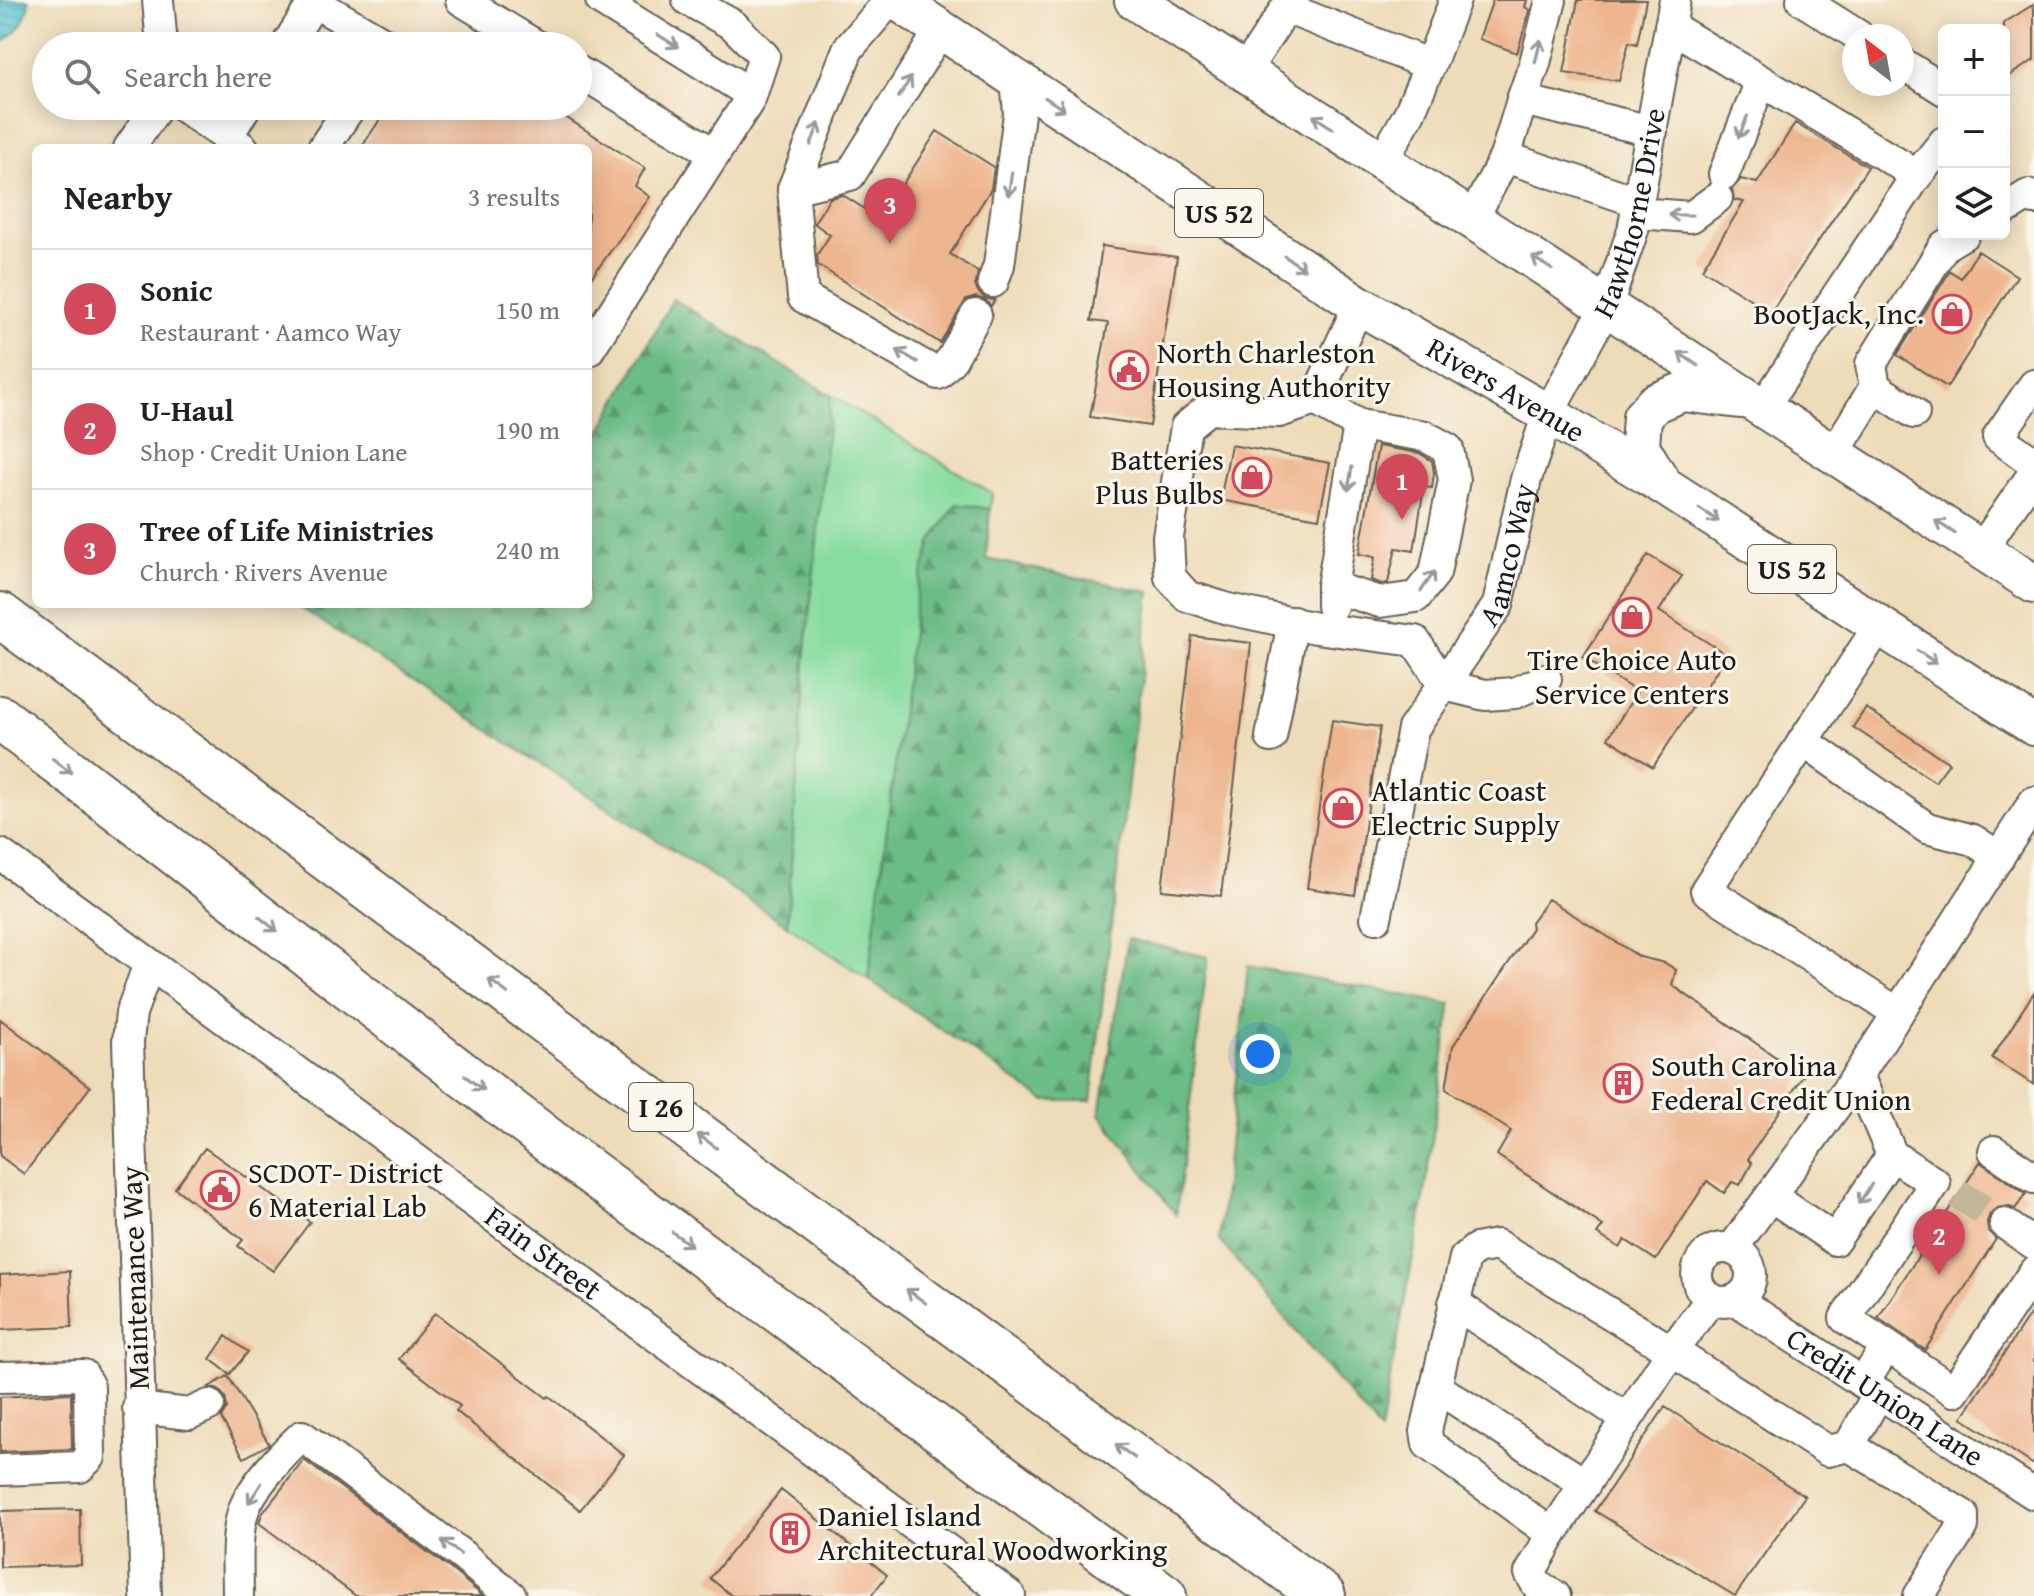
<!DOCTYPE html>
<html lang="en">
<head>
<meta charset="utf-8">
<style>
  :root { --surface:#fff; --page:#f2f2f2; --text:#202124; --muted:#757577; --line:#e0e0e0; --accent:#d1495b }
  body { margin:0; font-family:"Gentium Book Plus",serif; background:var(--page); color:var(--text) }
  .controls { position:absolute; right:24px; top:24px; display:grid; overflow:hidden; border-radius:12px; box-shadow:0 4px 20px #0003 }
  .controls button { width:72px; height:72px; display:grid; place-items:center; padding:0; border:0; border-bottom:2px solid var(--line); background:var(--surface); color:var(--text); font:40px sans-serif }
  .compass { position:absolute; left:1842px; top:24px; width:72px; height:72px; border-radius:50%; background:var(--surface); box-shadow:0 4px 20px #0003; rotate:329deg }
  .you { position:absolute; left:1260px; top:1054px; width:28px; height:28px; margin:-20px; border:6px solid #fff; border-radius:50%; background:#1a73e8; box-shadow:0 0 0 12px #1a73e833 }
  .badge { display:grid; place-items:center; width:52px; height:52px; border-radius:50%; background:var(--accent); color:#fff; font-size:26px; font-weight:700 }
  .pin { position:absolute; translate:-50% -66px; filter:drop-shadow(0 2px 4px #0008) }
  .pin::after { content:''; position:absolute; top:42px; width:28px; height:24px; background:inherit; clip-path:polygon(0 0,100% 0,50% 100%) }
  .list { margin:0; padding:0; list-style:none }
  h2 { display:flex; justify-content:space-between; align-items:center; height:104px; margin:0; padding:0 32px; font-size:34px }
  h2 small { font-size:26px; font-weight:400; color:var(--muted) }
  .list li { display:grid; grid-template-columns:52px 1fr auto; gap:24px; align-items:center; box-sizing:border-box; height:120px; padding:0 32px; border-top:2px solid var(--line) }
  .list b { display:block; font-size:30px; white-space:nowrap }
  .list p { margin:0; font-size:26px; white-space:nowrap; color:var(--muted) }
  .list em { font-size:26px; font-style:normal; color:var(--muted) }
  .icon { flex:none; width:44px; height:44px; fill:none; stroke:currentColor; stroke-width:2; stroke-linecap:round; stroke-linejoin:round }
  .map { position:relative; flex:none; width:2034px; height:1596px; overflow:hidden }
  .search { position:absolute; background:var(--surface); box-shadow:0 4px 20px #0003; left:32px; top:32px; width:560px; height:88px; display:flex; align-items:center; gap:20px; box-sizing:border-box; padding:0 28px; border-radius:44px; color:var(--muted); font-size:30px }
  .panel { position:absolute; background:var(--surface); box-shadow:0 4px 20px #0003; left:32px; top:144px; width:560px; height:464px; border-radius:12px }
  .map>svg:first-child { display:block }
  .green { fill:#86dc9f; stroke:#517c5e; stroke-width:2 }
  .forest { fill:url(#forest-firs); stroke:#446c51; stroke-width:2 }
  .water { fill:url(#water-rules); stroke:#396f76; stroke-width:2 }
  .building { fill:#eeb68f }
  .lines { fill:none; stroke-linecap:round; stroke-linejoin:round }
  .minor-tunnel { stroke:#c4b69a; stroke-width:30; stroke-dasharray:30 15; stroke-linecap:butt }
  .minor-casing { stroke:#665f53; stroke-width:34 }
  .major-casing { stroke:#665f53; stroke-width:42 }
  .highway-casing { stroke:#665f53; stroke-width:48 }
  .minor { stroke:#fff; stroke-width:30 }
  .major { stroke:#fff; stroke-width:38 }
  .highway { stroke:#fff; stroke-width:44 }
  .oneway { stroke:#999 }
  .labels { text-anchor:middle; stroke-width:6; stroke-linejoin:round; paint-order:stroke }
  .shield { fill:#fbf7ec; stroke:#5f5e5a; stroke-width:2 }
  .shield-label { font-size:28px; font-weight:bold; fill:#1c1c1c }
  .street-label { font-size:30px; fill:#1c1c1c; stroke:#fbf7ec }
  .poi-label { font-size:30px; fill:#1c1c1c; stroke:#fbf7ec; text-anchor:start }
</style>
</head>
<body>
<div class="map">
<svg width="2034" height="1596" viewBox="0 0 2034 1596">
  <defs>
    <pattern id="forest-firs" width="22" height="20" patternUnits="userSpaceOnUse" patternTransform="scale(2)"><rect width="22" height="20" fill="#6cbc86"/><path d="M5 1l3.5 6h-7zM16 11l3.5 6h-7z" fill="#58986d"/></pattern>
    <pattern id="water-rules" width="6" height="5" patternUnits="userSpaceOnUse" patternTransform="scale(2)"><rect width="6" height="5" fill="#56c2d0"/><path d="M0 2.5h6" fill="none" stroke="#4aa6b2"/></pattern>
  </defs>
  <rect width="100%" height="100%" fill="#fbf7ec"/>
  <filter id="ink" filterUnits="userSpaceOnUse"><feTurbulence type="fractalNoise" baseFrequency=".0125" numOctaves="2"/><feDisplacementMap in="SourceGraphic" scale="16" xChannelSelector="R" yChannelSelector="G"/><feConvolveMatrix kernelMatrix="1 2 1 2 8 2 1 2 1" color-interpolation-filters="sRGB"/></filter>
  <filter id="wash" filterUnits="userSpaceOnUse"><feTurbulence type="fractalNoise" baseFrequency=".006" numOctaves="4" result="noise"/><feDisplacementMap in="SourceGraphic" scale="32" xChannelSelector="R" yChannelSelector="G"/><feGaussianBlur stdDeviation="1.8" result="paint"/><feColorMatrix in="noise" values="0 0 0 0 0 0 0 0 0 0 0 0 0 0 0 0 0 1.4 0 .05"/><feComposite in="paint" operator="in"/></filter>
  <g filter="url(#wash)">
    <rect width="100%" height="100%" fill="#eedcb9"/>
    <path class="green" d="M831,395l161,98 -2,16 -34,-5 -24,37 -15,55 -49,383 -81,-54 18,-265z"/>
    <path class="forest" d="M673,299l158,96 -26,265 -18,265 -492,-321h293v-151z
      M957,504l33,5 -4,50 164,33 -59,509h-46l-177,-122 49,-388 15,-50z
      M1128,939l80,18 -32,258 -76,-101z
      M1248,966l203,38 -27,195 -44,232 -161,-191z"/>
    <path class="water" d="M0,0h29c-2,22 -11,31 -29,44z"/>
    <g id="blocks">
      <path class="building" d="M1493,0h34l-2,7 5,3 -13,43 -38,-14z
        M1578,0h68l-9,44 -8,-2 -10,39 -55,-8z
        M2034,4v56l-30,19v-56z
        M389,106h159l97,62 -10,18 15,11 -62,85v-134h-227z
        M1795,123l73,44 -97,145 -69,-43 42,-67 -10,-2 -2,-11 9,-10 16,4z
        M937,131l57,36 -3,22 -41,65 28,18 -3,13 4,8 7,6 9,1 -4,6 -6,-6 -9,-3 -10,3 -26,43 -122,-78 -1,-10 13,-20 -16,-12 16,-25 13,-3 37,24z
        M1102,246l75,11 -27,169 -60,-9 18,-94 -17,-2z
        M1978,251l39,25 -70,111 -50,-32 53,-84 11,7z
        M1231,445l99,18 -11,55 -99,-18z
        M1378,446l41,7 13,8 2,12 -2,15 -8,-1 -10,64 -18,-3 -8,35 -6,1 -11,-4 4,-23 -16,-3z
        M1648,555l34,21 -23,35 68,44 -74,112 -45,-29 29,-46 -54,-35z
        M1192,636l59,7 -30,253 -59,-6z
        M1866,708l83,55 -14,19 -82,-55z
        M1332,720l48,7 -25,168 -48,-7z
        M1548,899l92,58 25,6 11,7 -4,15 131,91 -55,83 4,4 -12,22 -8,-3 -8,11 -17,-12 -51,79 -31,-20 -5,8 -23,-14 6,-8 -106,-71 14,-24 -65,-42 7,-43 79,-118 -1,-6z
        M2034,992v93l-42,-27z
        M0,1019l90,68 -66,87 -24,-18z
        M205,1148l105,74 -37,49 -35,-25 5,-6 -68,-52z
        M1980,1162l46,32 -11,15 -8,-3 -9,2 -8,6 -3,8 1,9 8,8 -71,111 -47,-32z
        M70,1271l2,56 -72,3v-55z
        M2034,1308v157l-72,-47z
        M435,1313l112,85 2,-2 75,59 -44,55 -124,-99 4,-5 -61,-47z
        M226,1336l22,16 -18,22 -20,-15z
        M228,1376l41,68 -25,14 -23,-40 6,-10 -2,-11 -6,-7 -10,-3z
        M71,1393l1,56 -72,3v-55z
        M1665,1407l140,89 -70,100 -140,-85z
        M304,1460l148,110 31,26h-127l-97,-73 3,-9z
        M781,1490l106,85 -16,21h-139l-22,-18z
        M80,1509l1,56 -81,2v-56z"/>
    </g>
  </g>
  <g filter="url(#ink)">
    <use href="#blocks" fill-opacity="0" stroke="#665f53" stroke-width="2"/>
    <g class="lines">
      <path class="minor-tunnel" d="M1958,1194l47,30"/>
      <g class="minor-casing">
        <g id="minor">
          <path d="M158,0l4,46"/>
          <path d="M461,0l76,46"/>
          <path d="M601,0l150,94"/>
          <path d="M890,0l-42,49 -55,140 10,108 135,77 14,-15 24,-44"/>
          <path d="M1802,0l57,36"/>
          <path d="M1670,26l232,140 13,12 -153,231"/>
          <path d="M286,46l28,-44 75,44"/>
          <path d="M1902,63l42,27"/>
          <path d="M1430,65l25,-65"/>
          <path d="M578,71l137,83"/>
          <path d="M1245,71l41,-63 144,57 -21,49 -26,46"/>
          <path d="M1522,100l13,-37 16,-63"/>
          <path d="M182,106l61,42"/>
          <path d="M227,137l19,-31"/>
          <path d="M129,148l29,-42"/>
          <path d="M323,148l28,-42"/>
          <path d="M1505,157l134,45"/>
          <path d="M1724,174l37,-93"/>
          <path d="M1915,178l29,-36"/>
          <path d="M793,189l57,-14 91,-146"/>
          <path d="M2004,210l24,-15 6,4"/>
          <path d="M1637,213l54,4 26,-19"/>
          <path d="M1473,218l32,-61 17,-57 130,31"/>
          <path d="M993,282l6,-17 20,-151 -3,-35"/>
          <path d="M1359,305l-44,95 -36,12 -71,-3 -22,18 -18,110 2,40 17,19 41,13 88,19 99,13 29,44 41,10 30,-2 31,-14"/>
          <path d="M588,351l162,-252 14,-43 -31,-31 -45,-25"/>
          <path d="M2034,385l-36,52 36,26"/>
          <path d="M1315,400l44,25 -27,162v19"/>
          <path d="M1914,413l-39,-26 -4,-23 73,-118 20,-12"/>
          <path d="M1833,455l42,-68"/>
          <path d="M1981,550l53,-77"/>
          <path d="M1332,587l48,15 36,-5 19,-24 19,-93 -6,-31 -23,-13 -66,-11"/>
          <path d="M1879,626l-173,264 192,123"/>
          <path d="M1271,737l22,-115"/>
          <path d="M1803,741l124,87 46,12 26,17"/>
          <path id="s1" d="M0,854l1010,742"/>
          <path id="s2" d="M1376,918l37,-189 85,-124 28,-126 22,-65 59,-109 26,-75 42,-230"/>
          <path d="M1994,1151l40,27"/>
          <path d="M1771,1196l64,44 57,-85 -34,-80"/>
          <path d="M2005,1224l29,20"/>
          <circle cx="1724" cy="1275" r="27"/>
          <path d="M1732,1249l126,-174 176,-273"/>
          <path id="s3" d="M1736,1300l298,194"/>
          <path d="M1454,1303l173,116"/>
          <path d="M1887,1346l-42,-28 90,-135 -43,-28"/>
          <path d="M0,1377l83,-2 6,12 1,70 -10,10 -80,3"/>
          <path d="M1863,1383l24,-37 67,45 80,-119"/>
          <path d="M1436,1387l149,97"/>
          <path d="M138,1408l51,6 20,-9"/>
          <path d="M1849,1446l29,-52"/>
          <path d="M1552,1534l120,-183 38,-51"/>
          <path d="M146,1596l-18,-555 3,-28 18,-49"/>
          <path d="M238,1596c0,-27 -3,-61 6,-87 8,-22 40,-57 58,-73l161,120 48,40"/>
          <path d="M1555,1596l-18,-11 -7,-12 22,-39 -124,-90 -2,-13 39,-173 11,-9 21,-4 175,106 156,100 21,-5 114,69v11l-44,70"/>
        </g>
      </g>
      <g class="major-casing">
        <g id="major">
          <path id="s4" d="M896,0l463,305 189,109 115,71 371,241"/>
          <path d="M1134,0l900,584"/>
          <path d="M1663,485l-23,-38 2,-30 13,-14 27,-11 58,7"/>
        </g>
      </g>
      <g class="highway-casing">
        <path id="highway" d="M0,615l620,462 703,519
          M0,718l557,429 607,449"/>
      </g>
      <use href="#minor" class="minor"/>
      <use href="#major" class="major"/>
      <use href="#highway" class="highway"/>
    </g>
    <defs><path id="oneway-shaft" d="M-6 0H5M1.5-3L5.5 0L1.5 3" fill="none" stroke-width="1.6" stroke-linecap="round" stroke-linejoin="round" transform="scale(2)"/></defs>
    <g class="oneway">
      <use href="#oneway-shaft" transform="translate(668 41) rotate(32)"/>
      <use href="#oneway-shaft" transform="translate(1538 51) rotate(-76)"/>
      <use href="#oneway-shaft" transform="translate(905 87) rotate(-58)"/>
      <use href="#oneway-shaft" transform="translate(1055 104) rotate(33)"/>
      <use href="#oneway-shaft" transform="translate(1323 122) rotate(-147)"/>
      <use href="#oneway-shaft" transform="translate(1743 127) rotate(112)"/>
      <use href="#oneway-shaft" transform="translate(815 134) rotate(-69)"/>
      <use href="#oneway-shaft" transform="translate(1010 184) rotate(98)"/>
      <use href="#oneway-shaft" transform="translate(1680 215) rotate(-180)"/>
      <use href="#oneway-shaft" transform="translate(1295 263) rotate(33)"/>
      <use href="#oneway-shaft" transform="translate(1542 263) rotate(-147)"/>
      <use href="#oneway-shaft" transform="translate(907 356) rotate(-150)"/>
      <use href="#oneway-shaft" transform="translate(1688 359) rotate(-146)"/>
      <use href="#oneway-shaft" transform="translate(1350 479) rotate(99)"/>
      <use href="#oneway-shaft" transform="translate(1709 515) rotate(33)"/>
      <use href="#oneway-shaft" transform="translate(1945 527) rotate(-147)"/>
      <use href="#oneway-shaft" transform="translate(1428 581) rotate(-55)"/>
      <use href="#oneway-shaft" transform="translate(1927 657) rotate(33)"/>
      <use href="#oneway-shaft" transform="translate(62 766) rotate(38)"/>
      <use href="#oneway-shaft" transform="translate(268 924) rotate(38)"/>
      <use href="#oneway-shaft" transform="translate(498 986) rotate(-143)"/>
      <use href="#oneway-shaft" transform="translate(474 1083) rotate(38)"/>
      <use href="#oneway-shaft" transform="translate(707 1141) rotate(-144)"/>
      <use href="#oneway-shaft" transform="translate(1865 1194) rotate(124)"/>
      <use href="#oneway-shaft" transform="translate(682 1239) rotate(36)"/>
      <use href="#oneway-shaft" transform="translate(916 1296) rotate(-144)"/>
      <use href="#oneway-shaft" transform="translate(1125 1451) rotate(-144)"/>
      <use href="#oneway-shaft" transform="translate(255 1493) rotate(124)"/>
      <use href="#oneway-shaft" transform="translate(451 1547) rotate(-143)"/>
    </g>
  </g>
  <defs>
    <g id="shop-ring" transform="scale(2)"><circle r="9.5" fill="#fbf7ec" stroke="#d1495b" stroke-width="1.5"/><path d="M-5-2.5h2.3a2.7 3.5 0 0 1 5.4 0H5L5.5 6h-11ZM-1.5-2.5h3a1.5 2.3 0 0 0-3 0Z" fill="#d1495b"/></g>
    <g id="civic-ring" transform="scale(2)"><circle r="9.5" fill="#fbf7ec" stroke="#d1495b" stroke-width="1.5"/><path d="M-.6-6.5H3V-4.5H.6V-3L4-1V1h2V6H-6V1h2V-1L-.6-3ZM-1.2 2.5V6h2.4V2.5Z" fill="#d1495b"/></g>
    <g id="building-ring" transform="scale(2)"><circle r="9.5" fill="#fbf7ec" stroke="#d1495b" stroke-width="1.5"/><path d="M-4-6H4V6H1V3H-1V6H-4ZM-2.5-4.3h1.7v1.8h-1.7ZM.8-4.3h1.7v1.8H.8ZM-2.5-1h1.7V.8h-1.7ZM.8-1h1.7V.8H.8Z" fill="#d1495b"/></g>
  </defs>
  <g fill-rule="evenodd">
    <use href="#shop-ring" x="1952" y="314"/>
    <use href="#civic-ring" x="1129" y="370"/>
    <use href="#shop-ring" x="1252" y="477"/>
    <use href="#shop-ring" x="1632" y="617"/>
    <use href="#shop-ring" x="1343" y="808"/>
    <use href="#building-ring" x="1623" y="1083"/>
    <use href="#civic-ring" x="220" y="1190"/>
    <use href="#building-ring" x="790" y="1533"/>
  </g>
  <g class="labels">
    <g class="shield">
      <rect x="1175" y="189" width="88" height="48" rx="6"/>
      <rect x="1748" y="545" width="88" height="48" rx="6"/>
      <rect x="629" y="1083" width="64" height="48" rx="6"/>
    </g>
    <g class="shield-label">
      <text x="1219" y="223">US 52</text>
      <text x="1792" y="579">US 52</text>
      <text x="661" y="1117">I 26</text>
    </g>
    <g class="street-label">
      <text dy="10" stroke="none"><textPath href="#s2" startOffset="760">Hawthorne Drive</textPath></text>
      <text dy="10" stroke="none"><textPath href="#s4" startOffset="724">Rivers Avenue</textPath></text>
      <text dy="10" stroke="none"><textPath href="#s2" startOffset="394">Aamco Way</textPath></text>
      <text dy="10" stroke="none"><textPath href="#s1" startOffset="674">Fain Street</textPath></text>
      <text transform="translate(135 1278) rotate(-92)" y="10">Maintenance Way</text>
      <text dy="10" stroke="none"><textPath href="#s3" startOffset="178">Credit Union Lane</textPath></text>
    </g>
    <g class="poi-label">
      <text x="1924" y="324" text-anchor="end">BootJack, Inc.</text>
      <text x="1157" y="363">North Charleston<tspan x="1157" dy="34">Housing Authority</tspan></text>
      <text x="1224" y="470" text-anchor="end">Batteries<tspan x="1224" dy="34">Plus Bulbs</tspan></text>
      <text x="1632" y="670" text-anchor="middle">Tire Choice Auto<tspan x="1632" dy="34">Service Centers</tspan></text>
      <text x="1371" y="801">Atlantic Coast<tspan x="1371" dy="34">Electric Supply</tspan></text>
      <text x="1651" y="1076">South Carolina<tspan x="1651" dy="34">Federal Credit Union</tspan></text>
      <text x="248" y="1183">SCDOT- District<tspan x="248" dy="34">6 Material Lab</tspan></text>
      <text x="818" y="1526">Daniel Island<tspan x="818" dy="34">Architectural Woodworking</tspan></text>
    </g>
  </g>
</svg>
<div class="controls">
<button>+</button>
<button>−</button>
<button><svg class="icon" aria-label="layers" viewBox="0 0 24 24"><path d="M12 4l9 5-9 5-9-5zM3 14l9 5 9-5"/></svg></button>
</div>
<svg class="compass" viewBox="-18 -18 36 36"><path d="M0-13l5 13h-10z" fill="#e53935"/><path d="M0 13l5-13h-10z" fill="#757577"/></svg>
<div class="you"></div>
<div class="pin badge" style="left:1402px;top:520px">1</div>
<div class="pin badge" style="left:1939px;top:1275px">2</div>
<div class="pin badge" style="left:890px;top:244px">3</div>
<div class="search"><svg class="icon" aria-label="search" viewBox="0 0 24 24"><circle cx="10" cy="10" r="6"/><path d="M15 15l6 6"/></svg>Search here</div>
<section class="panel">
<h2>Nearby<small>3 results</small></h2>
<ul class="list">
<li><span class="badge">1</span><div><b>Sonic</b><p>Restaurant · Aamco Way</p></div><em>150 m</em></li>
<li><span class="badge">2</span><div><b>U-Haul</b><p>Shop · Credit Union Lane</p></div><em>190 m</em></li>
<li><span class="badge">3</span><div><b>Tree of Life Ministries</b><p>Church · Rivers Avenue</p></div><em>240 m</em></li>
</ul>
</section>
</div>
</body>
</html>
